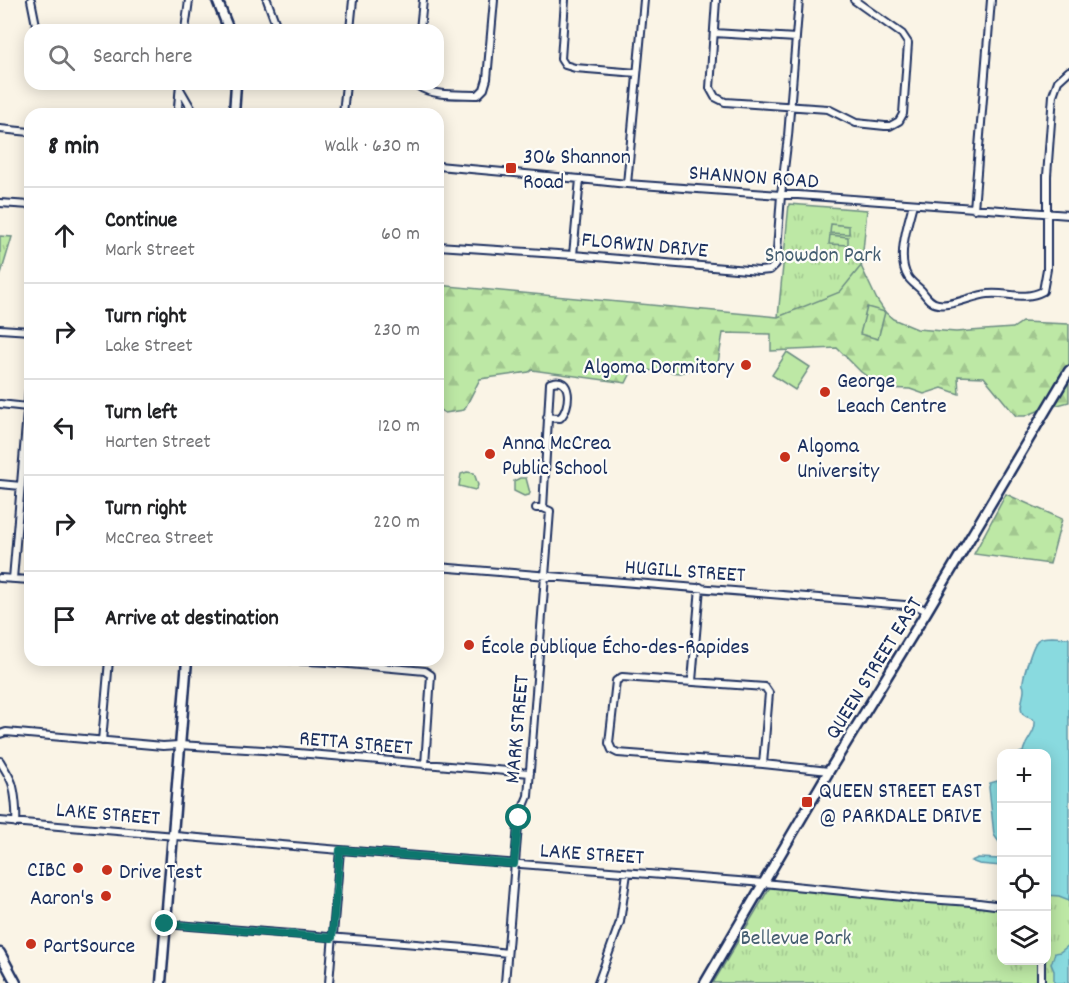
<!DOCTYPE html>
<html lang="en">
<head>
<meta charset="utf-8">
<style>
  :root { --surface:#fff; --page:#f6f6f6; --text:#202124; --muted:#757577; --line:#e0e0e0 }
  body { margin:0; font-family:Dekko,sans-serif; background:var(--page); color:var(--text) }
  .controls { position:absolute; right:18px; bottom:18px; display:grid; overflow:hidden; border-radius:12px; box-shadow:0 3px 15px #0003 }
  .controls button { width:54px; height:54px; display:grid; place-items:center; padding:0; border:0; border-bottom:2px solid var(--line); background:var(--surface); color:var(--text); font:30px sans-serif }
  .stop { position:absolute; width:18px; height:18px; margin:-14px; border:4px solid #0f766e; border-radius:50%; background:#fff }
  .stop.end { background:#0f766e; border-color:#fff; box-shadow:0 2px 6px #0008 }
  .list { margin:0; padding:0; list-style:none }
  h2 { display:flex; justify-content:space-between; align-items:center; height:78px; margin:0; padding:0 24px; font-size:26px }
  h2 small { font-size:20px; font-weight:400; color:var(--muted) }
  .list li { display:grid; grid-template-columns:39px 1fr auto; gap:18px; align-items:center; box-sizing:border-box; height:96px; padding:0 24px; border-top:2px solid var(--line) }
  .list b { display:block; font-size:22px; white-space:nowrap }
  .list p { margin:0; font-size:20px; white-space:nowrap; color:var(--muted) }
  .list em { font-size:20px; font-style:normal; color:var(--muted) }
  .icon { flex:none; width:33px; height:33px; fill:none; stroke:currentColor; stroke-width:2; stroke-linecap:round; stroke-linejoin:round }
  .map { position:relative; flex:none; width:1069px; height:983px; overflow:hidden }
  .search { position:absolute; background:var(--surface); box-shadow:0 3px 15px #0003; left:24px; top:24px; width:420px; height:66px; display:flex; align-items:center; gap:15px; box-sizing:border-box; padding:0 21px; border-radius:18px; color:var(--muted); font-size:22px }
  .panel { position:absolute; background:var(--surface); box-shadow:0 3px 15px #0003; left:24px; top:108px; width:420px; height:558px; border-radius:18px }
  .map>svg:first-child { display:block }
  .grass { fill:url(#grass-tufts); stroke:#6c8c82; stroke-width:1.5 }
  .forest { fill:url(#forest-firs); stroke:#6c8c82; stroke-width:1.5 }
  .cemetery { fill:url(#cemetery-stones); stroke:#6c8c82; stroke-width:1.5 }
  .pitch { fill:#bde8a5; stroke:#6c8c82; stroke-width:1.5 }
  .water { fill:#89dadf; stroke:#5d96ab; stroke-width:1.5 }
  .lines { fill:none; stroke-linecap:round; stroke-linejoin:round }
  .minor-casing { stroke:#1b2f5e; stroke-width:10 }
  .major-casing { stroke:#1b2f5e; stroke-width:13 }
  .minor { stroke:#fdfcf7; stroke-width:6 }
  .major { stroke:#fdfcf7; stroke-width:8 }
  .route { stroke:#0f766e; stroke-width:8 }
  .poi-dot { fill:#c8321e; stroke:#fdfcf7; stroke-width:2 }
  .labels { text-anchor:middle; stroke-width:4.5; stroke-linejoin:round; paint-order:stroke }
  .poi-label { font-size:22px; fill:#1b2f5e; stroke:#fdfcf7; text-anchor:start }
  .street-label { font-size:22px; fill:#1b2f5e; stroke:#fdfcf7 }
  .park-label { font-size:22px; fill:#445d70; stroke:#fdfcf7 }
</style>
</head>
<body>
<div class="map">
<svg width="1069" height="983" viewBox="0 0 1069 983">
  <defs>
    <pattern id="grass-tufts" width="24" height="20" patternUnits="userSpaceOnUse" patternTransform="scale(1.5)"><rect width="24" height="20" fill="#bde8a5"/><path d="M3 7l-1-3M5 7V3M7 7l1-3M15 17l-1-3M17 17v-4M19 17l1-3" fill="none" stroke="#a2c790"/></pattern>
    <pattern id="forest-firs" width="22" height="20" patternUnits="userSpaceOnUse" patternTransform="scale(1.5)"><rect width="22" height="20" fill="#bde8a5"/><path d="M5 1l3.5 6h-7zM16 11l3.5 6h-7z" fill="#a2c790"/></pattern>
    <pattern id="cemetery-stones" width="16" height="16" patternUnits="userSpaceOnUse" patternTransform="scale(1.5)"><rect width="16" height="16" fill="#bde8a5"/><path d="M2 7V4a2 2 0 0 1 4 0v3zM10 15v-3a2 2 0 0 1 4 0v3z" fill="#a2c790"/></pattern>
  </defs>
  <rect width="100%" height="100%" fill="#faf4e6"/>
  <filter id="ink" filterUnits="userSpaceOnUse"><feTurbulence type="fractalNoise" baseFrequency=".0167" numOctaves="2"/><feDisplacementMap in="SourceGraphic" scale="12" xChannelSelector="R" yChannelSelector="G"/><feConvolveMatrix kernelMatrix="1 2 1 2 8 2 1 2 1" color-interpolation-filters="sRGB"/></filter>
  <g filter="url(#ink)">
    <path class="grass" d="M789,204l78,6 -11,112 -78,-5z
      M0,236l12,1 -12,40z
      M770,887l231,14 1,59h44l1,-71 22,5v55l-6,34h-350z"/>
    <path class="forest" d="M861,266l16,34 8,12 8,7 24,10 39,3 57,-4 9,-6 47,2v78l-26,7 -18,7h-9l-32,-39 -26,-1 1,18 -17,-6 -18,6 -14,-5 -26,-1 -23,-16 -24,-24 -66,3v-17l-48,-1 -5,30 -38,10 -47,-4 -7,14 -94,-13 -3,2 -49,7 -16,31 -19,3 -7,-4v-124l340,32 62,-25z
      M1006,494l56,25 -12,45 -76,-10z"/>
    <path class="cemetery" d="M867,307l18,5 -7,27 -18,-5z"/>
    <path class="pitch" d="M831,224l18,2v8l-19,-1z
      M830,235l18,2v8l-19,-1z
      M787,352l23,15 -15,23 -23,-15z
      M467,472l7,1 4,12 -1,3 -2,2 -16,-4 2,-12z
      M520,478h6l4,15 -1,2 -5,1 -10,-5v-10z"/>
    <path class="water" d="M1052,637l17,1v262l-10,-4 -12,-1 -1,-141 -27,-1 4,-1c2,-12 13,-18 12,-31 -3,-3 -10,-4 -12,-7 -5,-6 1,-17 1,-24 0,-8 -2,-1 -1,-9 1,-7 10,-38 15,-41 3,-3 10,-3 14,-3z
      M1001,780h1l-1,65 -7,-10 -5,-48 1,-4z
      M978,858l23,1v7l-22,-2 -8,-3z
      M1069,945v38h-15v-12l-3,-7 4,-11 5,-1z"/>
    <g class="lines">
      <g class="minor-casing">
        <path id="minor" d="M31,0l6,30
          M267,0l11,30
          M565,0l-4,59 4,6 10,3 62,5
          M716,0l-6,88 5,9 10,5 103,7 28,14 29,3h5l9,-5 4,-7 5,-71 -6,-9 -48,-34
          M185,30l4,-30
          M350,30l3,-30
          M420,30l3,-30
          M714,33l82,5
          M180,84l-2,23v3l4,4
          M417,84l1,2c16,11 41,8 60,9l6,-6 3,-10 7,-79
          M180,89l11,19 -1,4 -2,2
          M343,114l3,-30
          M0,129l30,3
          M438,166l142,13 47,5 154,11h17l271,20
          M627,184l17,-184
          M0,203l30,2
          M913,204c-5,19 -17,55 -5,73 3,5 9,9 13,13 5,6 9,13 17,14 15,3 35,-9 50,-10 20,-2 36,7 55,-3l4,-22v-93l6,-81 5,-14 11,-10
          M974,209l17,-209
          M438,246l135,9 186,16 11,-1 6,-6 5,-69 7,-59 11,-136
          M573,255l7,-76
          M0,329l30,2
          M0,404l27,3
          M0,484l21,2
          M543,508l7,-125c23,-9 21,25 10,35l-13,-1
          M438,567l479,39 10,5
          M0,578l30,2
          M13,579l17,-202
          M288,660l39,2 98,9 6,4 -6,90
          M692,681l8,-94
          M0,734l6,-2 157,14 16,-1 84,5 267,23
          M102,741l7,-81
          M0,761c4,7 9,14 12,22 3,9 5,30 4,40
          M763,764l6,-71 -4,-6 -143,-10 -6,4 -7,62 3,7 6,3 145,11 66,7
          M0,821l340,29 424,33 149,15 58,4 31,4
          M165,924l301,24 41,5
          M329,983l11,-133
          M505,983l13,-157 1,-8 9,-22 22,-285 -7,-3h-7
          M598,983l22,-61 7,-49
          M1041,983v-23"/>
      </g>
      <g class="major-casing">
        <path id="major" d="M217,0l12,30
          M234,114l2,-30
          M0,953l16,30
          M161,983l26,-323
          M705,983l124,-212 98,-160 142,-240"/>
      </g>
      <use href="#minor" class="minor"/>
      <use href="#major" class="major"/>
    </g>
  </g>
  <g class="lines" filter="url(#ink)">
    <path class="route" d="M165,924l167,14 8,-88 174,14 5,-46"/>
  </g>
  <g class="poi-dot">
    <rect x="505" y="162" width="12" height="12" rx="3"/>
    <circle cx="746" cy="365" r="6"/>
    <circle cx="825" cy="392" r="6"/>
    <circle cx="490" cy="454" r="6"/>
    <circle cx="785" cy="457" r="6"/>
    <circle cx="469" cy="645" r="6"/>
    <rect x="801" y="796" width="12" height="12" rx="3"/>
    <circle cx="78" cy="868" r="6"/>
    <circle cx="107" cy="870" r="6"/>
    <circle cx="106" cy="896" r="6"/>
    <circle cx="31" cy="944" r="6"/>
  </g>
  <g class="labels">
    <g class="poi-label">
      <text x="523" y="163">306 Shannon<tspan x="523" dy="25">Road</tspan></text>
      <text x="734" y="373" text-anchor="end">Algoma Dormitory</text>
      <text x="837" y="387">George<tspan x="837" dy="25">Leach Centre</tspan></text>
      <text x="502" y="449">Anna McCrea<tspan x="502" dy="25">Public School</tspan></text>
      <text x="797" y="452">Algoma<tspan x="797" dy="25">University</tspan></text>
      <text x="481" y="653">École publique Écho-des-Rapides</text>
      <text x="819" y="797">QUEEN STREET EAST<tspan x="819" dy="25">@ PARKDALE DRIVE</tspan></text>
      <text x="66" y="876" text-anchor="end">CIBC</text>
      <text x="119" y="878">Drive Test</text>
      <text x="94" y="904" text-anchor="end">Aaron's</text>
      <text x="43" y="952">PartSource</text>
    </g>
    <g class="street-label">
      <text transform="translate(754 175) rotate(4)" y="8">SHANNON ROAD</text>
      <text transform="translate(645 243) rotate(5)" y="8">FLORWIN DRIVE</text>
      <text transform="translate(685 569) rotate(4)" y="8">HUGILL STREET</text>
      <text transform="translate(872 667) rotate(-58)" y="8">QUEEN STREET EAST</text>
      <text transform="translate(515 729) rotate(-85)" y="8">MARK STREET</text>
      <text transform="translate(356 741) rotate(5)" y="8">RETTA STREET</text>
      <text transform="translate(108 812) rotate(5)" y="8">LAKE STREET</text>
      <text transform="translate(592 852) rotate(4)" y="8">LAKE STREET</text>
    </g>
    <g class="park-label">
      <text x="823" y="261">Snowdon Park</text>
      <text x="796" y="944">Bellevue Park</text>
    </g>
  </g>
</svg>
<div class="controls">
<button>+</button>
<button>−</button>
<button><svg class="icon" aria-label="locate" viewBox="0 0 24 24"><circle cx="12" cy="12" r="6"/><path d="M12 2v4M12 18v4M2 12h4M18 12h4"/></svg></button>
<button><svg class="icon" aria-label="layers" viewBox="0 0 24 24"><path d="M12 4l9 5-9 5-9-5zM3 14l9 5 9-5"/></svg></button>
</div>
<div class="stop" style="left:519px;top:818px"></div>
<div class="stop end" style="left:165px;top:924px"></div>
<div class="search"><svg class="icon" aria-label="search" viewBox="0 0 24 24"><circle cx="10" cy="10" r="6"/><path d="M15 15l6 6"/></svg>Search here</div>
<section class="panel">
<h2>8 min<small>Walk · 630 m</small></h2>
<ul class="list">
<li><svg class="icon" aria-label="ahead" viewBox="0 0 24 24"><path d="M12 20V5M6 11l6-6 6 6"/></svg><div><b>Continue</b><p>Mark Street</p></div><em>60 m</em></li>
<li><svg class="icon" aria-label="right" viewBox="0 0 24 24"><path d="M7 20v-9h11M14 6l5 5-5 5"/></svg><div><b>Turn right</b><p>Lake Street</p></div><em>230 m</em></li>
<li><svg class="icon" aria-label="left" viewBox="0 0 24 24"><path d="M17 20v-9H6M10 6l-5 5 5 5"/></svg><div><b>Turn left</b><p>Harten Street</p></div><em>120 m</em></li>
<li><svg class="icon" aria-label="right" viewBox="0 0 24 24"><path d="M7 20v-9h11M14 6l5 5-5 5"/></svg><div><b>Turn right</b><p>McCrea Street</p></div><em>220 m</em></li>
<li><svg class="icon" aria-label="arrive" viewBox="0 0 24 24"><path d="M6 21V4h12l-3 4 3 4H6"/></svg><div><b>Arrive at destination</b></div></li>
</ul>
</section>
</div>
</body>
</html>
